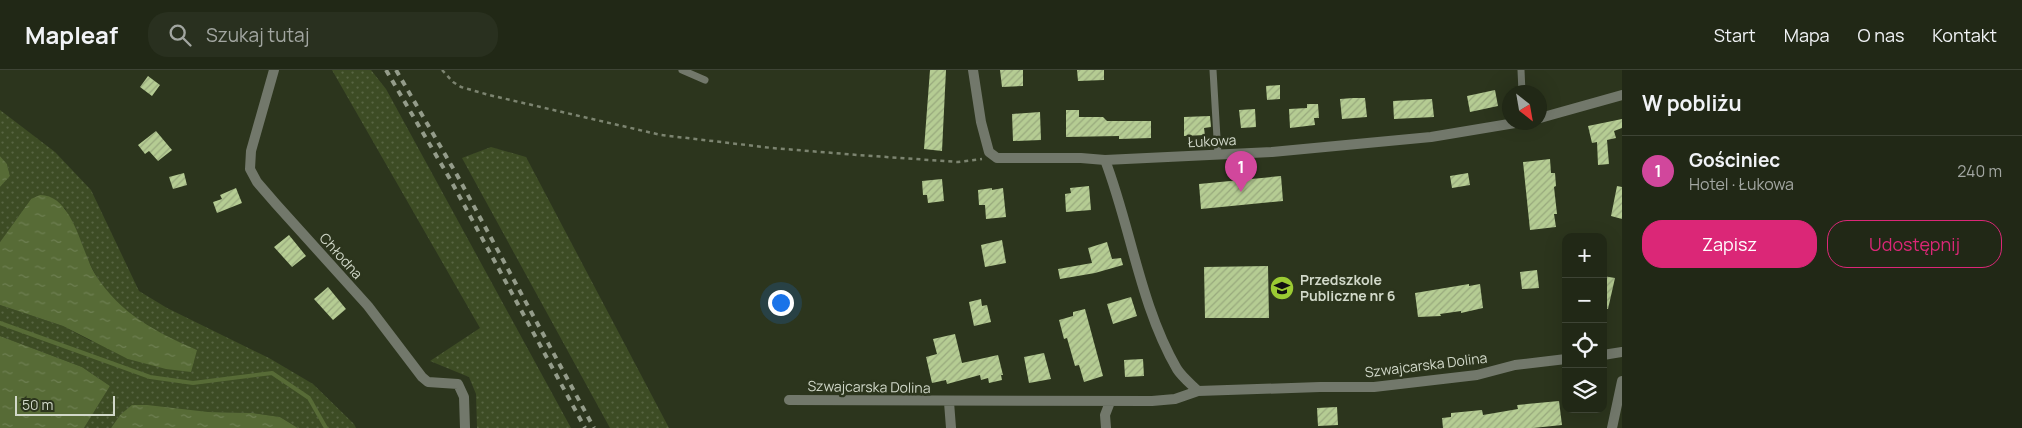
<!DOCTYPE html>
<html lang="pl">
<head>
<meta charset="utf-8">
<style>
  :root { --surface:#212816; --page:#29301f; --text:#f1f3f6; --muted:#a2a6a1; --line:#3e4435; --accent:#db2777 }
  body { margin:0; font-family:Manrope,sans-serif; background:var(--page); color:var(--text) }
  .controls { position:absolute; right:15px; bottom:15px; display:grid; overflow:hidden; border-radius:10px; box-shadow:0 5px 20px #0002 }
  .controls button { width:45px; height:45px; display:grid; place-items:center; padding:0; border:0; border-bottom:1px solid var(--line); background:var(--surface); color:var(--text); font:25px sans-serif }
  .compass { position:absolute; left:1502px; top:15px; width:45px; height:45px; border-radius:50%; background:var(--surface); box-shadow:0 5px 20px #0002; rotate:149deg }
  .scale { position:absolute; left:15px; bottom:12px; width:100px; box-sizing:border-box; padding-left:5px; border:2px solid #d1d8c9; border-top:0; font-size:14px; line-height:18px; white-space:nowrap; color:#d1d8c9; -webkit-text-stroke:4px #2c351d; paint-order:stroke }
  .you { position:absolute; left:780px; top:232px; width:18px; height:18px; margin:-12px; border:4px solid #fff; border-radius:50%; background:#1a73e8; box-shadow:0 0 0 8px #1a73e833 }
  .badge { display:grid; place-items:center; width:32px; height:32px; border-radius:50%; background:var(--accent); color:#fff; font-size:16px; font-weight:700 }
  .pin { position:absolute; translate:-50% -41px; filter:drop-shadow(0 1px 2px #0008) }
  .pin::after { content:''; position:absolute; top:26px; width:18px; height:15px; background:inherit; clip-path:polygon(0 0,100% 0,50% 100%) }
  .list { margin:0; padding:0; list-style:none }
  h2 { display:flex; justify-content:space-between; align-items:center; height:65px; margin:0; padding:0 20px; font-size:21px }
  h2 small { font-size:16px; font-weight:400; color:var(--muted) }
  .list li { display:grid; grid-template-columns:32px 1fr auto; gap:15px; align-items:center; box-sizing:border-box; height:70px; padding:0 20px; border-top:1px solid var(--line) }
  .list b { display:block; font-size:19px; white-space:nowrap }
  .list p { margin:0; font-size:16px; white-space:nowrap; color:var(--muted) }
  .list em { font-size:16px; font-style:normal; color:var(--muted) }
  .actions { display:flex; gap:10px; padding:15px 20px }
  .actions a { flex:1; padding:11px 0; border:1px solid var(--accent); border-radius:20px; text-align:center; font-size:18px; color:var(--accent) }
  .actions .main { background:var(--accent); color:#fff }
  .icon { flex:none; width:28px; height:28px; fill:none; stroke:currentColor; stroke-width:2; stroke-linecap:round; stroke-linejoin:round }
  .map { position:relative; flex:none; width:1622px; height:358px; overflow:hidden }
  header { display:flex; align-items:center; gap:30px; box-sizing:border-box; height:70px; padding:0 25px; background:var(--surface); border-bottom:1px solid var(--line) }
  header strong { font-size:24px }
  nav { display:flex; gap:28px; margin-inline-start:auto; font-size:18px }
  .search { width:350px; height:45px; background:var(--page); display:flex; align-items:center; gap:12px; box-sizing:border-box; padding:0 18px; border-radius:20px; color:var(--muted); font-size:19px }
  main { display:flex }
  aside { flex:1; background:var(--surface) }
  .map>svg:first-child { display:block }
  .grass { fill:url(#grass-dots) }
  .water { fill:url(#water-ripples) }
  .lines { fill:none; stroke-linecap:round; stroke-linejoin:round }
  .stream { stroke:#576b36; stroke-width:4 }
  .building { fill:url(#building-hatch) }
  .path { stroke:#7c8470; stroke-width:2.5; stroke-dasharray:4 4; stroke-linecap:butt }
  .lane { stroke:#72786b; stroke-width:7 }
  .street { stroke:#72786b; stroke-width:10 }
  .rail { stroke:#949c8a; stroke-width:4; stroke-dasharray:6 6; stroke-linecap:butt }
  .labels { text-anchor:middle; stroke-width:5; stroke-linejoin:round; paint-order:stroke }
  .street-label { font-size:14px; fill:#d1d8c9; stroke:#2c351d }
  .poi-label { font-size:14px; font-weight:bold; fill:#d1d8c9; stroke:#2c351d; text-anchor:start }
</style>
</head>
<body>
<header>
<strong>Mapleaf</strong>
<div class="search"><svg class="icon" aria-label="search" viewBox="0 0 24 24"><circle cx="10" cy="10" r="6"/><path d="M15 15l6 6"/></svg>Szukaj tutaj</div>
<nav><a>Start</a><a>Mapa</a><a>O nas</a><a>Kontakt</a></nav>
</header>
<main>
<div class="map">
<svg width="1622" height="358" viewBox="0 0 1622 358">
  <defs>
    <pattern id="grass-dots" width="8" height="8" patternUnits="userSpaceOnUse" patternTransform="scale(1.25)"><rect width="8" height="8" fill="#3d4c24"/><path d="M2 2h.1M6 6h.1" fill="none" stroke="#586542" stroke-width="1.8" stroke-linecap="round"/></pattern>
    <pattern id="water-ripples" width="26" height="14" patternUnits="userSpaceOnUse" patternTransform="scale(1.25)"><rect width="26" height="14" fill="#576b36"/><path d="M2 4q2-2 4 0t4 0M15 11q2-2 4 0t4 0" fill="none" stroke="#6e7f52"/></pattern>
    <pattern id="building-hatch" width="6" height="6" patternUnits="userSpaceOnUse" patternTransform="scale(1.25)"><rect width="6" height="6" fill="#b5cc93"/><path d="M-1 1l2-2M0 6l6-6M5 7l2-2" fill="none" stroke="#98a97d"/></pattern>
  </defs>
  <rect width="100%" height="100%" fill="#2c351d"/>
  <path class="grass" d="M332,0h39l15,19 185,339h-94l-1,-34 -7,-17 -39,-16 50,-33z
    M0,40l55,42 36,38 48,101 28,17 102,50 44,26 41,40 2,4h-58l-18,-11 -27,-4 -45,-1 -88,3 -9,13h-27l26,-42 -28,-19 -82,-31v-31l63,21 28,15 106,9c-28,-12 -60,-25 -82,-48 -24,-26 -35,-63 -50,-94l-34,-9 -31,43v-55l10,-11 -3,-12 -7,-8z
    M491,77l35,10 143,271h-59l-148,-270z"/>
  <path class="water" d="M0,86l7,8 3,12 -10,11z
    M40,125c33,0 41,56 55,79 25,40 61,58 102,76l-6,22 -25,-3 -38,-10 -65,-33 -63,-21v-63l31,-43z
    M0,266l82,31 28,19 -26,42h-84z
    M132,335h15l61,7 45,1 27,4 18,11h-187l9,-13z"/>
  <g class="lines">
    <path class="stream" d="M0,253l150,54 43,6 79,-10 37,25 17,30"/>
  </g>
  <path class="building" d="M930,0h16l-4,81 -18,-2z
    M1000,0h23v16l-21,1z
    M1077,0h27v10l-26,1z
    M148,6l12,9 -8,11 -12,-9z
    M1280,15v14l-13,1 -1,-14z
    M1495,20l3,16 -28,6 -3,-16z
    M1353,28h12l2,19 -25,2 -2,-20z
    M1432,29l2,18 -40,2 -1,-18z
    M1307,34h11l1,14h-5l1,7 -25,3 -1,-19 18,-1z
    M1255,39l1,18 -15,1 -2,-18z
    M1066,40h13v7h24l4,4h44v17l-32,1v-3l-53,1z
    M1040,42l1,28 -28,1 -1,-27z
    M1210,46l1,11 -7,1 1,7 -21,1v-19z
    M1622,49v9l-8,3 2,7 -9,2 2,24 -11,1 -1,-23 -5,1 -4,-17z
    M156,61l16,19 -14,11 -9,-10 -4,3 -7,-9z
    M1550,89l1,14h4l1,13 -2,1 3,27h-3l2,13 -26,3 -7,-68z
    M184,103l3,12 -14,4 -4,-12z
    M1468,103l2,12 -18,3 -2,-12z
    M1281,106l2,25 -82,8 -2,-25z
    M942,109l2,22 -16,2 -1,-8h-4l-1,-14z
    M1089,116l2,24 -25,2 -1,-18 6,-1 -1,-5z
    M1617,116l5,1v32l-11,-3z
    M236,118l6,15 -25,10 -4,-11 9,-3 -2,-4z
    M992,118v2l11,-2 3,29 -20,2 -1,-14h-6l-1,-15z
    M289,165l17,21 -14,11 -18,-20z
    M1002,170l4,23 -21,4 -4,-22z
    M1107,172l5,17 9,-1 2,7 -28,8 -35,6 -2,-10 34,-6 -4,-15z
    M1268,196l1,52h-64l-1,-51z
    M1537,200l2,18 -17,1 -2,-17z
    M1603,206l12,2 -7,31h-5z
    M1469,214v2l11,-2 3,24 -22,5v-2l-21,3 1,2 -23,1 -3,-24z
    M328,217l18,22 -13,11 -19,-21z
    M1131,227l6,19 -24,8 -6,-20z
    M981,229l1,7 5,-1 4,17 -17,4 -5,-24z
    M1085,239l18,67 -19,6 -5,-17 -4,1 -8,-28 -3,1 -5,-19 14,-4v-4z
    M955,264l7,29 36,-8 5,20h-2l1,5 -13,3 -1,-5 -7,2 -1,-5 -33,9 -1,-4 -14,3 -6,-26 11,-3 -4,-15z
    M1044,283l7,26 -22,4 -5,-26z
    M1143,289l1,17 -19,1 -1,-17z
    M1559,331l3,24 -29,3h-90l-1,-10 9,-1v-4l31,-3 1,5 35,-6 -1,-4z
    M1337,337l1,18 -20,1 -1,-18z"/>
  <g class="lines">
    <path class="path" d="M442,0l11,12 8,5 28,8 172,40 111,13 86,7 100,7 24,-3"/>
    <path class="lane" d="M682,0l23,10
      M1213,0l5,85
      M1521,0l1,22"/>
    <path class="street" d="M274,0l-23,81 -1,18 7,13 19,22 92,102 54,71 6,5 30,2 6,13 1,31
      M973,0l8,52 8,30 8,6h84l24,2 167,-8 159,-15 90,-15
      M1540,48l82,-23
      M1105,90c26,68 35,145 72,209 5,8 14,15 21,22l122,-4h54l103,-12 38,-10 51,-6
      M1603,285l19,-3
      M789,330l363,1 23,-2 23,-8
      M949,332l2,26
      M1106,358l-1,-13 5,-13
      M1612,358l10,-47"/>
    <path class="rail" d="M386,0l64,109 135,249
      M396,0l61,105 137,253"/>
  </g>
  <defs>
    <g id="school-disc" transform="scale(1.25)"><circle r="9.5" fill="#9bcb33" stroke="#2c351d"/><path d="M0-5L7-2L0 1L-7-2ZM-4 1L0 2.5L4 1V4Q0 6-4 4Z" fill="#111"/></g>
  </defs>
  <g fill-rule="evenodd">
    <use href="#school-disc" x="1282" y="218"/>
  </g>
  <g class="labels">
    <g class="street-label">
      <text transform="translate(1212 71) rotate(-3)" y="5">Łukowa</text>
      <text transform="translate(341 186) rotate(48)" y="5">Chłodna</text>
      <text transform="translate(1426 295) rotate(-7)" y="5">Szwajcarska Dolina</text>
      <text transform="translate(869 317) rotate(1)" y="5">Szwajcarska Dolina</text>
    </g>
    <g class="poi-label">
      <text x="1300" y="215">Przedszkole<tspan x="1300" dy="16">Publiczne nr 6</tspan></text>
    </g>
  </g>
</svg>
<div class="controls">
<button>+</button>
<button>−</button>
<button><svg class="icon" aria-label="locate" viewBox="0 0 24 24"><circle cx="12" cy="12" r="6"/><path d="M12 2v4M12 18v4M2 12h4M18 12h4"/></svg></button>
<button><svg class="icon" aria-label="layers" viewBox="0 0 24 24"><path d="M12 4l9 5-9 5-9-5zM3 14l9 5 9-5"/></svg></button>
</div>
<svg class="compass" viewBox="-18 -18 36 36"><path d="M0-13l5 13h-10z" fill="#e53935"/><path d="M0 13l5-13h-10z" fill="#a2a6a1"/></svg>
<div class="scale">50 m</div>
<div class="you"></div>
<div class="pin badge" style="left:1241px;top:122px;background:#d1479c">1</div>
</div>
<aside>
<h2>W pobliżu<small></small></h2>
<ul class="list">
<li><span class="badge" style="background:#d1479c">1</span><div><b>Gościniec</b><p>Hotel · Łukowa</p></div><em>240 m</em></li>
</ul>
<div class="actions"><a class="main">Zapisz</a><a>Udostępnij</a></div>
</aside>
</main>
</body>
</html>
